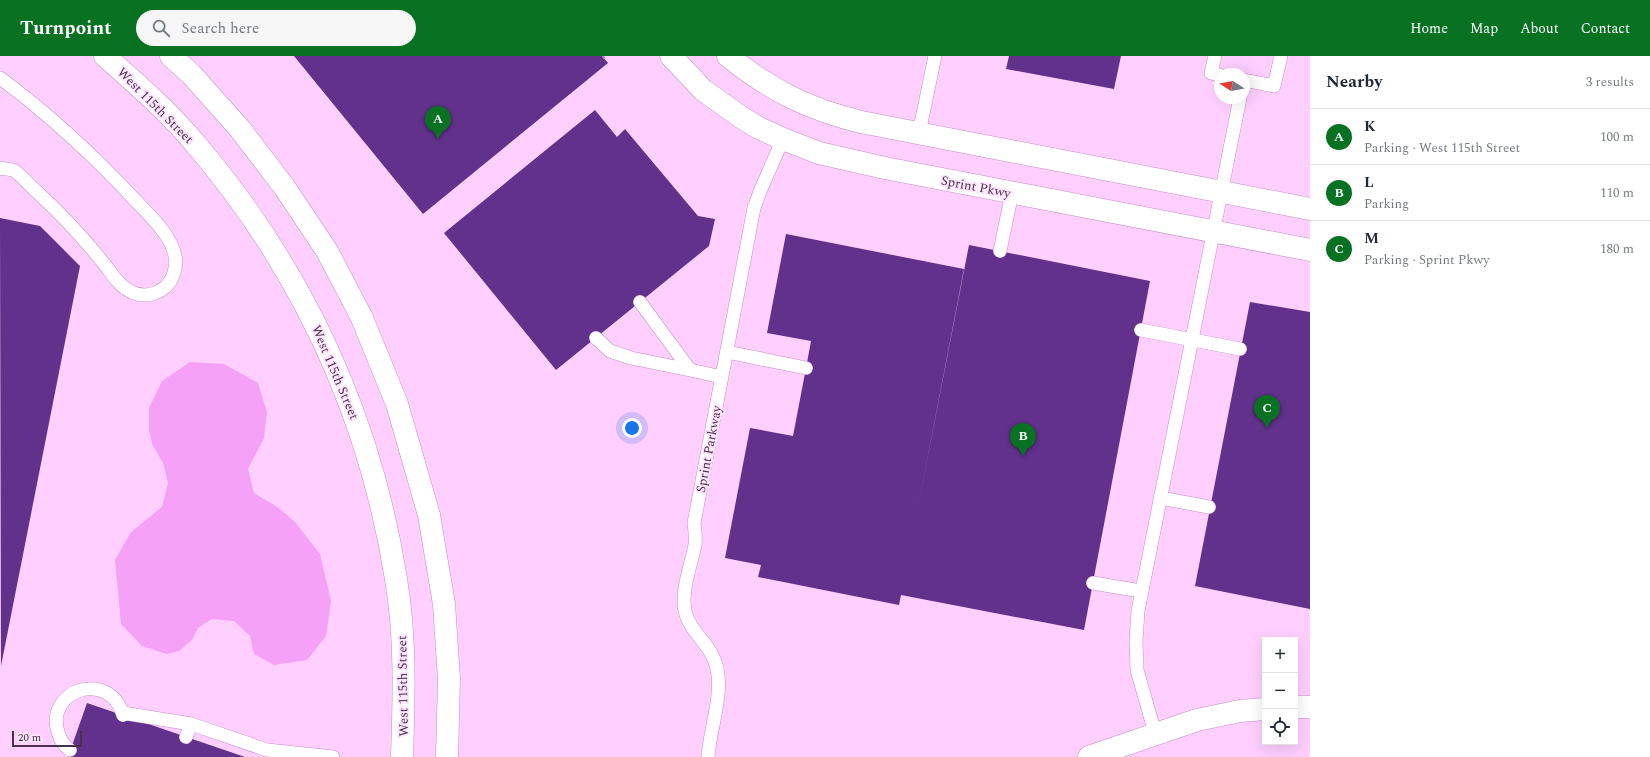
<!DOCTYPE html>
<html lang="en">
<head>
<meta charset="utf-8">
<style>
  :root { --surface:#fff; --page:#f6f6f7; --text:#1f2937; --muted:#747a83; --line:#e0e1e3; --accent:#097122 }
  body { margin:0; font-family:Spectral,serif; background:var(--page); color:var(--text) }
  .controls { position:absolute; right:12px; bottom:12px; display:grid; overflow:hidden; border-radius:0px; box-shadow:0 4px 16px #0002 }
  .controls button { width:36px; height:36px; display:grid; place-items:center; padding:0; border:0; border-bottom:1px solid var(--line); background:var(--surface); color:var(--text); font:20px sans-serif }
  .compass { position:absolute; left:1214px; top:12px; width:36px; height:36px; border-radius:50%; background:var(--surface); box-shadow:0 4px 16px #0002; rotate:281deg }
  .scale { position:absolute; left:12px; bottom:10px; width:70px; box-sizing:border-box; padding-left:4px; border:2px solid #473048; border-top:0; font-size:11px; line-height:14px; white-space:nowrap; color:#473048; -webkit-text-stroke:3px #fee6fe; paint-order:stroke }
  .you { position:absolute; left:632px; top:372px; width:14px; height:14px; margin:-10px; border:3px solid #fff; border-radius:50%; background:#1a73e8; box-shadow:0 0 0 6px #1a73e833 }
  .badge { display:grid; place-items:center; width:26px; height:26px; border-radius:50%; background:var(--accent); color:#fff; font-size:13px; font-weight:700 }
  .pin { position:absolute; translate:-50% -33px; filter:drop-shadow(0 1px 2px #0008) }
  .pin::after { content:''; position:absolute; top:21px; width:14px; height:12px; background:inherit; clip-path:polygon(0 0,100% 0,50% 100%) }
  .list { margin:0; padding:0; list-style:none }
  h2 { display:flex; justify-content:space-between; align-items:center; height:52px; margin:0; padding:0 16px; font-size:17px }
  h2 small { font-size:13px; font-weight:400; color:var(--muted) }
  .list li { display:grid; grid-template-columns:26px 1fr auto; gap:12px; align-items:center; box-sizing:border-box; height:56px; padding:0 16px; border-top:1px solid var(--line) }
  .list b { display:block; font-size:15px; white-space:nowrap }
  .list p { margin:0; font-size:13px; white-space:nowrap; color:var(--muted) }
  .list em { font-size:13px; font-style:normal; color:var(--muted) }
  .icon { flex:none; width:22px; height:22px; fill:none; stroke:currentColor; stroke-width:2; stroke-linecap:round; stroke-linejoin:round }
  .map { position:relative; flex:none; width:1310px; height:701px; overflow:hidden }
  header { display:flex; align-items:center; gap:24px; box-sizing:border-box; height:56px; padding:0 20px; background:var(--accent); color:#fff }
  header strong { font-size:19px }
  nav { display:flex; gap:22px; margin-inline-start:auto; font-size:14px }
  .search { width:280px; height:36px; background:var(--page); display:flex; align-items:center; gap:10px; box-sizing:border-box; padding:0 14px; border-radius:22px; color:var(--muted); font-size:15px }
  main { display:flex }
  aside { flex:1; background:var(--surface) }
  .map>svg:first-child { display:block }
  .water { fill:#f4a1f7 }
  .building { fill:#61318b }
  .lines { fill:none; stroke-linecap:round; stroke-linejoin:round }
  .lane-casing { stroke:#c68ec7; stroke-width:14 }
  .street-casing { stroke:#c68ec7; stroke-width:23 }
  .secondary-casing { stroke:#c68ec7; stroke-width:23 }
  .path { stroke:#a783a8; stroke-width:2.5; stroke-dasharray:2 2; stroke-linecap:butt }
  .lane { stroke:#fff; stroke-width:13 }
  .street { stroke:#fff; stroke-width:22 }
  .secondary { stroke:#fff; stroke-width:22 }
  .labels { text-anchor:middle; stroke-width:4; stroke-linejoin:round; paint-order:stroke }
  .street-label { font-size:13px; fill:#473048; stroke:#fee6fe }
</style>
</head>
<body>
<header>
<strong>Turnpoint</strong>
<div class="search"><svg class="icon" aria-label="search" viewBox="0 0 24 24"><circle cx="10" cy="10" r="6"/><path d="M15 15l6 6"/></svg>Search here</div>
<nav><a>Home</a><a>Map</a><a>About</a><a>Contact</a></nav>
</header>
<main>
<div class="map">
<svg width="1310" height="701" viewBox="0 0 1310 701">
  <rect width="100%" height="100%" fill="#fecfff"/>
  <path class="water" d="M190,306l34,2 34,19 9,29 -3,26 -16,31 6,24 25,15 16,14 25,32 11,47 -5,35 -19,24 -33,5 -20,-11 -4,-18 -16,-15 -22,-2 -14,9 -6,12 -13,11 -12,3 -25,-8 -21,-22 -6,-64 16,-28 31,-25 6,-24 -5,-20 -10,-17 -4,-15v-23l13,-27z"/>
  <path class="building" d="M294,0h308l6,7 -185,151z
    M1009,0h112l-7,33 -108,-20z
    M595,54l22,27 8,-8 73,87 17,3 -6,27 -153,124 -112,-137z
    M0,162l40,8 40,40 -79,400z
    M786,178l178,35 -47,243 52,-267 181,36 -66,349 -183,-35 -2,10 -141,-28 3,-12 -36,-7 25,-130 43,8 13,-68 5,-27 -44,-8z
    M1250,246l60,10v297l-115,-23z
    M87,647l158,54h-177z"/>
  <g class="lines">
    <g class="lane-casing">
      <path id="lane" d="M1215,0l-4,17 9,2
        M0,22c50,37 95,79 137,124 14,15 34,33 38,54 2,7 0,14 -2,20 -7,17 -28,24 -43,15 -13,-6 -20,-21 -29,-31 -20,-25 -42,-48 -66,-70 -7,-6 -13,-14 -20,-19 -4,-2 -11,-2 -15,-3
        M1244,24l30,6 7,-30
        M919,77l16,-77
        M1000,195l12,-58
        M640,246l50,68 32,7
        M1141,274l99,19
        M596,282l14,13 21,7 59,12
        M727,296l79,16
        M1160,442l49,9
        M1093,527l48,8
        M123,657l68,11 76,26 66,7
        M1155,677l-18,-63 -1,-29 2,-30 102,-513
        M186,681l5,-13
        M70,694c-6,-4 -10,-11 -12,-18 -13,-43 52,-63 65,-17
        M708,701c2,-32 20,-73 4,-102 -8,-16 -23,-26 -27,-44 -4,-21 6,-46 10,-66 1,-7 0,-15 -1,-22l60,-315 7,-19 22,-50"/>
    </g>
    <g class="street-casing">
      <path id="street" d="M671,0l32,34 38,27 18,11 24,11 36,14 66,15 425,82
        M728,0c42,34 80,53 133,66l449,87
        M1295,651h15
        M1089,701l108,-37 43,-9 25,-2"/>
    </g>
    <g class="secondary-casing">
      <path id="secondary" d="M105,0c33,29 66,58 94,92 106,126 171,268 197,431 10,59 8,119 6,178
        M171,0l20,18 49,55 45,59 42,63 35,67 35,86 32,111 15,89 5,75 -2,78"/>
    </g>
    <path class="path" d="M603,2l2,-2"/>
    <use href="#lane" class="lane"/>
    <use href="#street" class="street"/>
    <use href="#secondary" class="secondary"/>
  </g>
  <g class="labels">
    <g class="street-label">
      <text transform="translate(156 49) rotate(45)" y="5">West 115th Street</text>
      <text transform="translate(976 130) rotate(11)" y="5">Sprint Pkwy</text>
      <text transform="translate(336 316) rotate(67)" y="5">West 115th Street</text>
      <text transform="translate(708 393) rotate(-79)" y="5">Sprint Parkway</text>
      <text transform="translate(402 630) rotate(-91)" y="5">West 115th Street</text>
    </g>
  </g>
</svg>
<div class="controls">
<button>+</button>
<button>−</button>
<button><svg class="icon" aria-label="locate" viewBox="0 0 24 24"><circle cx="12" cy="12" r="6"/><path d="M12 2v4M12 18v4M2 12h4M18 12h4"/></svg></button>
</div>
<svg class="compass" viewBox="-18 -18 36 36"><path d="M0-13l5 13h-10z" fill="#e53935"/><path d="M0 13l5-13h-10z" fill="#747a83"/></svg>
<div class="scale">20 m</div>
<div class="you"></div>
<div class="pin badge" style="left:438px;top:83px">A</div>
<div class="pin badge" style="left:1023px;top:400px">B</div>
<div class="pin badge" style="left:1267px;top:372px">C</div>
</div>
<aside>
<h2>Nearby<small>3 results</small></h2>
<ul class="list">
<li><span class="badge">A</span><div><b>K</b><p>Parking · West 115th Street</p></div><em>100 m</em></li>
<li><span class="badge">B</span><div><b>L</b><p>Parking</p></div><em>110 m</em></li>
<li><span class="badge">C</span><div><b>M</b><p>Parking · Sprint Pkwy</p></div><em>180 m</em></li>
</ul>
</aside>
</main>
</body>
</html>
